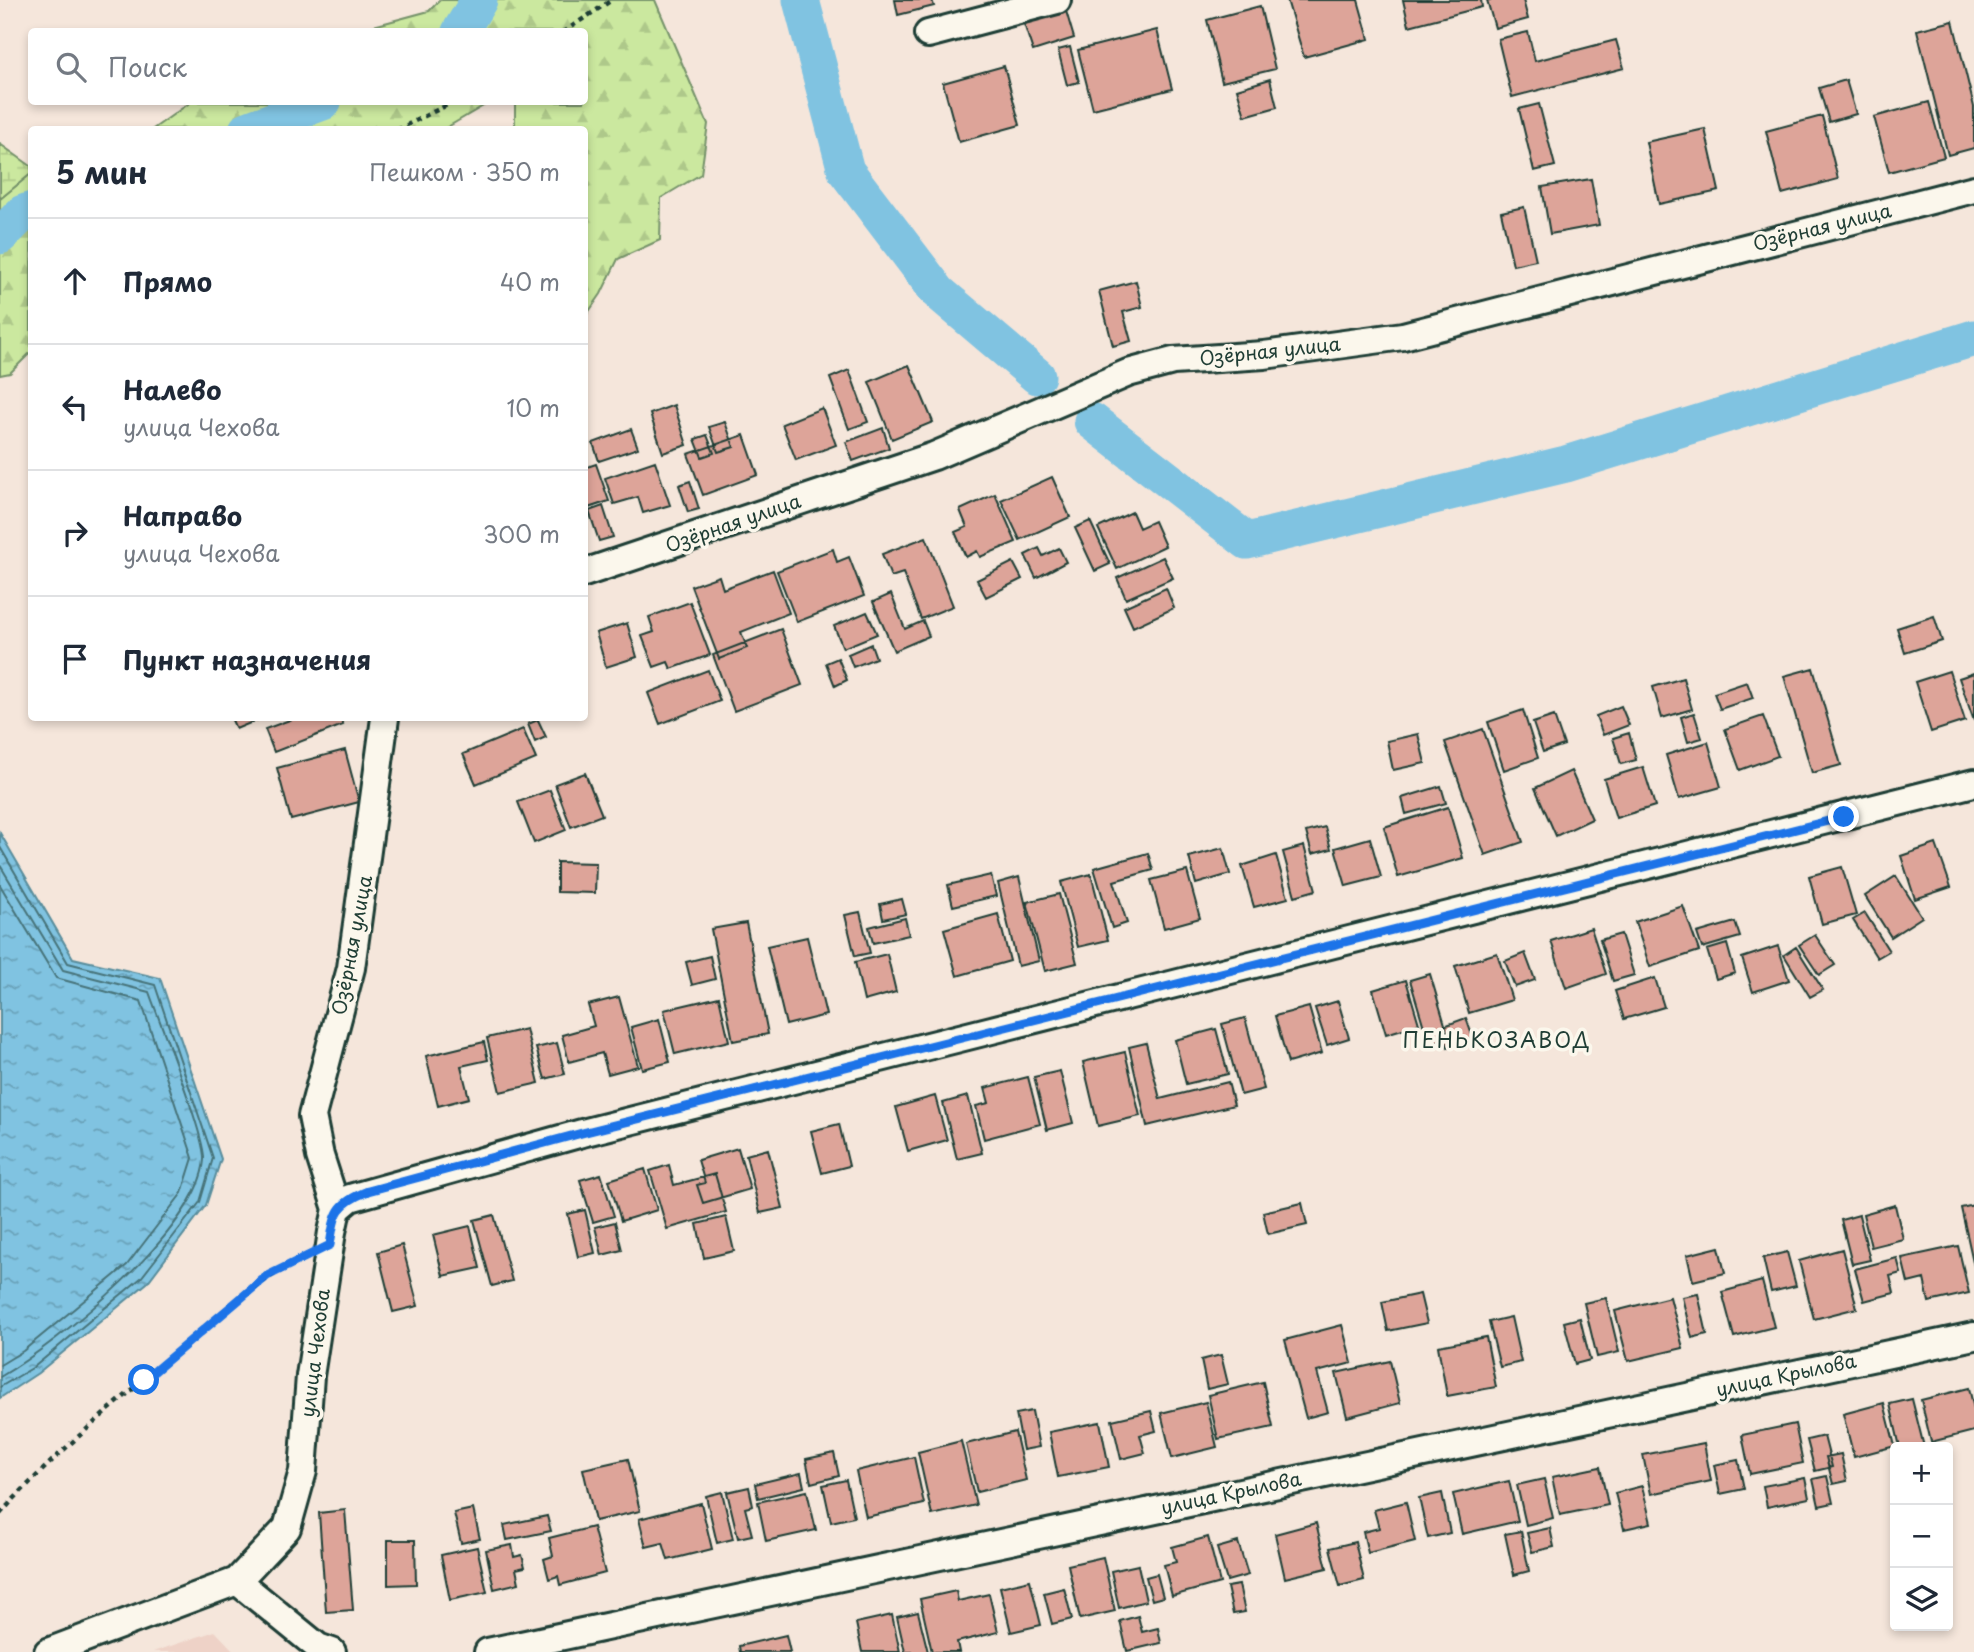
<!DOCTYPE html>
<html lang="ru">
<head>
<meta charset="utf-8">
<style>
  :root { --surface:#fff; --page:#f2f2f3; --text:#1f2937; --muted:#747a83; --line:#e0e1e3 }
  body { margin:0; font-family:"Playpen Sans",sans-serif; background:var(--page); color:var(--text) }
  .controls { position:absolute; right:21px; bottom:21px; display:grid; overflow:hidden; border-radius:7px; box-shadow:0 4px 10px #0003 }
  .controls button { width:63px; height:63px; display:grid; place-items:center; padding:0; border:0; border-bottom:2px solid var(--line); background:var(--surface); color:var(--text); font:35px sans-serif }
  .stop { position:absolute; width:21px; height:21px; margin:-16px; border:5px solid #1a73e8; border-radius:50%; background:#fff }
  .stop.end { background:#1a73e8; border-color:#fff; box-shadow:0 2px 7px #0008 }
  .list { margin:0; padding:0; list-style:none }
  h2 { display:flex; justify-content:space-between; align-items:center; height:91px; margin:0; padding:0 28px; font-size:30px }
  h2 small { font-size:23px; font-weight:400; color:var(--muted) }
  .list li { display:grid; grid-template-columns:46px 1fr auto; gap:21px; align-items:center; box-sizing:border-box; height:126px; padding:0 28px; border-top:2px solid var(--line) }
  .list b { display:block; font-size:26px; white-space:nowrap }
  .list p { margin:0; font-size:23px; white-space:nowrap; color:var(--muted) }
  .list em { font-size:23px; font-style:normal; color:var(--muted) }
  .icon { flex:none; width:38px; height:38px; fill:none; stroke:currentColor; stroke-width:2; stroke-linecap:round; stroke-linejoin:round }
  .map { position:relative; flex:none; width:1974px; height:1652px; overflow:hidden }
  .search { position:absolute; background:var(--surface); box-shadow:0 4px 10px #0003; left:28px; top:28px; width:560px; height:77px; display:flex; align-items:center; gap:18px; box-sizing:border-box; padding:0 24px; border-radius:7px; color:var(--muted); font-size:26px }
  .panel { position:absolute; background:var(--surface); box-shadow:0 4px 10px #0003; left:28px; top:126px; width:560px; height:595px; border-radius:7px }
  .map>svg:first-child { display:block }
  .built { fill:#eed2c7 }
  .forest { fill:url(#forest-firs); stroke:#75926a; stroke-width:2 }
  .wetland { fill:url(#wetland-marsh); stroke:#75926a; stroke-width:2 }
  .water { fill:url(#water-ripples); stroke:#598d9c; stroke-width:2 }
  .lines { fill:none; stroke-linecap:round; stroke-linejoin:round }
  .shore { stroke:#467379; stroke-width:2 }
  .canal { stroke:#80c3e1; stroke-width:37 }
  .building { fill:#dda499; stroke:#1f3d34; stroke-width:2 }
  .street-casing { stroke:#1f3d34; stroke-width:32 }
  .path { stroke:#1f3d34; stroke-width:4.5; stroke-dasharray:5 5; stroke-linecap:butt }
  .street { stroke:#fbf7ec; stroke-width:26 }
  .route { stroke:#1a73e8; stroke-width:9 }
  .labels { text-anchor:middle; stroke-width:7; stroke-linejoin:round; paint-order:stroke }
  .street-label { font-size:19px; fill:#1f3d34; stroke:#fbf7ec }
  .neighbourhood-label { font-size:21px; letter-spacing:2px; fill:#1f3d34; stroke:#fbf7ec }
</style>
</head>
<body>
<div class="map">
<svg width="1974" height="1652" viewBox="0 0 1974 1652">
  <defs>
    <pattern id="forest-firs" width="22" height="20" patternUnits="userSpaceOnUse" patternTransform="scale(1.75)"><rect width="22" height="20" fill="#cbe89f"/><path d="M5 1l3.5 6h-7zM16 11l3.5 6h-7z" fill="#aec88a"/></pattern>
    <pattern id="wetland-marsh" width="20" height="14" patternUnits="userSpaceOnUse" patternTransform="scale(1.75)"><rect width="20" height="14" fill="#cbe89f"/><path d="M1 5h8M5 5V1M11 12h8M15 12V8" fill="none" stroke="#aec88a"/></pattern>
    <pattern id="water-ripples" width="26" height="14" patternUnits="userSpaceOnUse" patternTransform="scale(1.75)"><rect width="26" height="14" fill="#80c3e1"/><path d="M2 4q2-2 4 0t4 0M15 11q2-2 4 0t4 0" fill="none" stroke="#68a0b7"/></pattern>
  </defs>
  <rect width="100%" height="100%" fill="#f5e6db"/>
  <filter id="ink" filterUnits="userSpaceOnUse"><feTurbulence type="fractalNoise" baseFrequency=".0143" numOctaves="2"/><feDisplacementMap in="SourceGraphic" scale="14" xChannelSelector="R" yChannelSelector="G"/><feConvolveMatrix kernelMatrix="1 2 1 2 8 2 1 2 1" color-interpolation-filters="sRGB"/></filter>
  <g filter="url(#ink)">
    <path class="built" d="M215,1631l20,21h-82z"/>
    <path class="forest" d="M440,0h215l53,124 -7,50 -40,24 -1,42 -42,19 -17,35 -16,23 -1,-187 -69,-1v-27h69v-70l-229,-1 74,-20z
      M191,102h299l-46,27h-291z
      M31,173v179l-21,21 -10,2v-176z"/>
    <path class="wetland" d="M0,144l31,22 1,7 -32,26z"/>
    <path class="water" d="M0,833l73,125 87,20 61,181 -15,46 -59,78 -109,90 -38,25z"/>
    <g class="lines">
      <path class="shore" d="M0,847l68,116 87,22 58,173 -13,44 -59,76 -107,89 -34,20
        M0,865l63,105 86,22c10,28 57,146 55,168 -6,70 -145,182 -204,217
        M0,885l56,93 85,23 52,157 -11,35 -55,72 -104,86 -23,14"/>
      <path class="canal" d="M801,0l45,171 92,121 99,84
        M460,32l19,-32
        M247,130l76,-28
        M0,236l23,-23 9,-3
        M1092,421l155,120 319,-77 408,-126"/>
    </g>
    <path class="building" d="M895,0h37l2,6 -36,9z
      M1287,0h71l11,39 -65,18z
      M1403,0h78l1,7 -73,19z
      M1487,0h36l5,19 -33,9z
      M1260,6l15,63 -53,13 -15,-62z
      M1066,11l8,27 -41,13 -9,-27z
      M1953,21l21,86v41l-26,7 -31,-125z
      M1157,30l15,59 -79,20 -15,-59z
      M1528,32l7,29 81,-21 8,28 -112,29 -14,-58z
      M1070,47l9,35 -12,3 -9,-35z
      M1004,66l16,59 -61,17 -16,-59z
      M1270,79l7,28 -32,9 -8,-27z
      M1846,80l10,34 -27,8 -10,-34z
      M1929,102l15,55 -55,15 -15,-55z
      M1539,104l16,62 -21,5 -15,-62z
      M1822,116l16,63 -56,15 -16,-63z
      M1705,129l14,62 -60,13 -13,-62z
      M1591,179l8,46 -49,9 -8,-47z
      M1524,207l12,53 -23,5 -12,-53z
      M1136,281l6,26 -19,5 8,29 -18,5 -14,-55z
      M909,365l24,57 -41,17 -23,-57z
      M849,370l19,52 -19,7 -19,-51z
      M674,405l13,40 -24,8 -13,-39z
      M822,408l14,37 -40,15 -14,-36z
      M725,422l9,25 -16,5 -9,-25z
      M883,428l6,20 -36,13 -7,-19z
      M631,429l7,19 -39,13 -6,-18z
      M707,435l7,18 -12,4 -7,-18z
      M744,435l14,40 -55,20 -15,-41z
      M655,461l15,44 -27,8 -5,-16 -24,7 -9,-26z
      M596,464l13,37 -24,8 -1,-41z
      M1052,477l18,40 -50,23 -19,-40z
      M690,481l9,28 -11,3 -9,-27z
      M995,494l21,48 -36,15 -3,-6 -11,6 -11,-25 12,-5 -7,-17z
      M603,506l10,31 -14,4 -10,-30z
      M1132,512l7,16 15,-7 11,25 -48,23 -19,-41z
      M1090,521l20,43 -15,7 -20,-43z
      M926,537l27,69 -32,13 -18,-46 -12,4 -9,-23z
      M1039,548l4,8 16,-8 7,14 -30,16 -11,-23z
      M833,549l4,13 12,-5 15,39 -67,26 -20,-51z
      M1163,557l10,21 -47,21 -9,-21z
      M1013,562l9,17 -36,18 -9,-17z
      M773,570l16,43 -48,19 6,16 -28,11 -28,-73 28,-10 4,13z
      M1166,588l8,20 -41,19 -9,-20z
      M891,594l14,35 18,-8 6,15 -35,15 -21,-49z
      M690,602l20,53 -39,14 -3,-7 -14,5 -12,-31 12,-4 -5,-15z
      M867,612l10,22 -34,14 -9,-22z
      M1934,616l8,25 -37,12 -8,-25z
      M627,623l10,34 -31,10 -10,-34z
      M781,629l21,56 -68,26 -21,-56z
      M871,644l5,14 -23,9 -5,-13z
      M838,658l9,22 -12,6 -9,-23z
      M1813,668l28,97 -29,8 -28,-97z
      M708,670l12,31 -60,23 -12,-31z
      M1949,671l16,50 -34,11 -16,-50z
      M1974,673v48l-15,-43z
      M1683,678l9,31 -30,9 -9,-31z
      M1747,682l6,16 -33,11 -6,-16z
      M1621,706l8,19 -26,10 -7,-19z
      M1523,710l15,48 -34,12 -16,-48z
      M1694,713l8,25 -14,4 -7,-25z
      M1554,716l10,29 -21,7 -10,-29z
      M1763,716l15,40 -38,14 -15,-41z
      M231,718h31l-26,11z
      M295,718h45l3,7 -69,27 -9,-23z
      M538,720l8,17 -11,5 -7,-18z
      M523,729l13,30 -60,25 -13,-30z
      M1483,729l40,113 -38,13 -40,-113z
      M1629,733l7,27 -15,4 -8,-26z
      M1418,734l7,29 -32,7 -6,-29z
      M1708,742l13,45 -42,12 -13,-44z
      M345,750l14,52 -68,18 -14,-52z
      M1643,767l12,39 -39,12 -12,-39z
      M1571,771l21,48 -36,17 -21,-48z
      M585,773l17,42 -31,12 -16,-43z
      M1441,786l5,17 -40,11 -4,-16z
      M550,790l16,40 -32,13 -16,-41z
      M1448,807l15,51 -65,19 -14,-50z
      M1325,827l6,22 -19,5 -6,-22z
      M1370,838l11,39 -35,9 -11,-38z
      M1936,844l15,43 -36,12 -14,-43z
      M1304,846l12,44 -21,6 -12,-44z
      M1223,848l7,26 -34,10 -7,-27z
      M1148,853l5,17 -39,11 13,42 -15,5 -18,-60z
      M1276,855l12,43 -34,9 -12,-41z
      M557,862l39,1 -1,30 -38,-1z
      M1842,867l14,48 -34,9 -13,-48z
      M1187,871l13,47 -36,10 -13,-48z
      M1091,874l17,66 -30,7 -17,-65z
      M991,875l5,21 -43,10 -5,-21z
      M1896,876l26,41 -31,20 -26,-41z
      M1019,877l20,84 -21,5 -20,-83z
      M1059,894l18,69 -32,8 -18,-69z
      M902,899l4,15 -23,5 -3,-15z
      M1683,906l16,45 -49,16 -15,-45z
      M860,912l10,41 -15,3 -10,-41z
      M1865,913l24,38 -12,7 -24,-38z
      M998,914l12,47 -53,15 -13,-47z
      M905,918l4,17 -36,8 -4,-16z
      M1735,922l5,15 -38,11 -5,-15z
      M746,923l22,111 -35,7 -22,-112z
      M1591,928l15,46 -40,14 -15,-47z
      M1621,934l13,41 -21,6 -13,-41z
      M1815,935l20,30 -16,10 -20,-30z
      M807,937l19,78 -40,10 -19,-79z
      M1727,944l8,29 -19,6 -9,-29z
      M1778,946l11,34 -36,12 -11,-34z
      M1796,947l27,43 -13,7 -26,-42z
      M1497,953l15,47 -43,13 -14,-47z
      M1525,953l10,27 -20,7 -10,-26z
      M887,954l9,38 -32,9 -9,-39z
      M710,956l5,23 -23,6 -6,-23z
      M1430,974l19,64 -20,6 -19,-64z
      M1655,978l9,29 -40,12 -9,-28z
      M1406,980l13,44 -33,10 -13,-44z
      M619,997l19,69 -30,8 -6,-21 -33,9 -7,-27 32,-9 -6,-21z
      M719,997l10,44 -54,13 -11,-44z
      M1338,1001l11,37 -22,7 -12,-37z
      M1309,1007l13,46 -34,10 -13,-47z
      M1245,1018l19,71 -23,6 -19,-71z
      M1466,1018l7,20 -25,9 -7,-20z
      M659,1019l11,43 -28,7 -11,-42z
      M526,1029l13,54 -39,9 -13,-54z
      M1216,1029l12,45 -42,10 -11,-44z
      M484,1042l4,18 -27,6 8,32 -31,8 -12,-50z
      M557,1043l8,31 -20,5 -9,-31z
      M1146,1043l14,56 68,-17 6,23 -87,21 -18,-79z
      M1125,1052l15,64 -42,10 -15,-64z
      M1060,1071l13,52 -26,7 -13,-53z
      M1028,1077l12,47 -56,15 -8,-33 13,-3 -4,-15z
      M935,1096l12,44 -39,11 -12,-44z
      M968,1096l14,57 -25,6 -14,-56z
      M839,1124l10,42 -27,7 -11,-42z
      M738,1148l12,41 -47,14 -6,-18 8,-2 -7,-23z
      M768,1149l15,59 -23,5 -14,-58z
      M669,1165l5,20 41,-11 11,38 -59,17 -17,-58z
      M645,1169l12,41 -36,11 -12,-41z
      M601,1174l13,42 -21,6 -13,-42z
      M1302,1203l5,22 -39,9 -5,-22z
      M1895,1205l8,34 -32,8 -8,-33z
      M1974,1205v61l-13,-58z
      M585,1210l10,43 -17,4 -10,-43z
      M494,1215l18,66 -20,5 -18,-66z
      M1859,1215l11,45 -18,4 -11,-44z
      M726,1217l8,34 -30,7 -7,-34z
      M615,1222l7,28 -20,5 -7,-28z
      M470,1226l10,42 -37,8 -10,-41z
      M402,1245l16,61 -25,6 -15,-60z
      M1958,1246l11,47 -40,9 -5,-23 -16,4 -6,-25z
      M1719,1247l6,26 -32,8 -6,-26z
      M1842,1249l15,59 -43,11 -15,-58z
      M1787,1252l9,34 -25,6 -8,-34z
      M1897,1258l4,15 -11,3 4,17 -30,8 -9,-32z
      M1762,1281l12,46 -40,10 -12,-45z
      M1420,1294l7,29 -39,8 -6,-29z
      M1698,1294l9,40 -15,4 -10,-41z
      M1670,1297l13,51 -55,13 -13,-50z
      M1606,1298l13,54 -22,5 -13,-54z
      M1511,1317l10,45 -21,5 -11,-45z
      M1580,1318l10,42 -15,4 -11,-42z
      M1342,1325l10,38 -35,9 11,40 -22,6 -21,-78z
      M1486,1337l10,50 -49,9 -9,-50z
      M1221,1355l7,29 -21,5 -6,-29z
      M1390,1361l10,42 -53,14 -11,-44z
      M1263,1382l10,45 -55,12 -10,-44z
      M1969,1388l5,21v22l-43,11 -10,-42z
      M1912,1399l12,48h-24l-10,-43z
      M1206,1402l11,45 -45,11 -11,-45z
      M1884,1403l11,43 -41,11 -11,-43z
      M1032,1411l7,36 -16,3 -7,-36z
      M1151,1411l5,20 -16,4 5,18 -24,6 -9,-39z
      M1100,1422l9,45 -51,10 -9,-45z
      M1795,1424l8,39 -53,11 -8,-39z
      M1015,1432l11,48 -49,12 -11,-48z
      M1824,1436l8,31 -17,4 -8,-31z
      M961,1441l15,64 -44,10 -14,-63z
      M1704,1443l7,38 -60,13 -8,-39z
      M834,1453l5,23 -28,7 -5,-24z
      M1841,1454l6,27 -14,3 -7,-27z
      M914,1457l10,47 -58,13 -10,-46z
      M628,1459l12,52 -45,10 -12,-52z
      M1738,1460l6,29 -24,5 -6,-29z
      M1600,1467l8,38 -48,10 -8,-38z
      M801,1473l3,14 -46,11 -3,-14z
      M1827,1476l6,27 -14,3 -6,-27z
      M1805,1478l4,20 -42,9 -4,-21z
      M1544,1479l9,39 -27,7 -9,-40z
      M846,1480l8,37 -23,5 -8,-37z
      M1509,1481l9,40 -56,13 -9,-40z
      M1642,1486l9,37 -27,6 -9,-36z
      M749,1487l4,19 -8,2 7,27 -14,3 -11,-46z
      M807,1491l9,39 -50,11 -8,-39z
      M722,1492l11,47 -16,4 -11,-47z
      M1442,1493l8,40 -22,5 -9,-40z
      M1406,1502l9,39 -47,12 -5,-21 16,-4 -5,-18z
      M701,1503l11,46 -44,11 -5,-17 -17,4 -7,-28z
      M473,1509l7,30 -19,4 -7,-30z
      M345,1510l8,100 -27,2 -7,-99z
      M547,1516l4,15 -44,9 -3,-15z
      M1316,1523l11,45 -42,10 -10,-44z
      M593,1527l12,46 -45,12 -2,-9 -9,3 -5,-20 9,-3 -4,-18z
      M1550,1528l4,19 -22,5 -5,-19z
      M1521,1531l8,40 -15,4 -9,-41z
      M1208,1537l12,46 -48,13 -8,-31 12,-3 -4,-15z
      M388,1540h27l1,44 -28,1z
      M1238,1542l10,33 -21,6 -10,-33z
      M1355,1542l9,38 -24,6 -10,-38z
      M512,1545l2,12 8,-2 3,12 -9,2 3,14 -25,6 -8,-39z
      M477,1547l10,45 -37,8 -9,-45z
      M1103,1557l12,54 -35,8 -12,-54z
      M1138,1565l8,36 -27,7 -8,-37z
      M1157,1574l6,23 -11,3 -6,-23z
      M1030,1580l11,45 -30,7 -11,-45z
      M1239,1585l6,27 -12,2 -6,-27z
      M1064,1588l8,31 -20,5 -8,-31z
      M956,1591l2,10 31,-7 9,38 -41,10 2,10h-27l-12,-53z
      M918,1612l10,40h-23l-8,-35z
      M892,1615l8,37h-38l-6,-29z
      M1138,1616l4,16 16,-4 3,15 -34,8 -7,-30z
      M786,1635l4,17h-50l-1,-6z"/>
    <g class="lines">
      <g class="street-casing">
        <path id="street" d="M928,34l129,-34
          M584,573l350,-117 194,-83 45,-12 91,-6 139,-19 571,-147
          M337,1209l-17,-53 -8,-40 39,-148 34,-250
          M237,1581l81,66 14,5
          M48,1652l189,-71 50,-53 16,-57 7,-95 22,-144 5,-23 13,-11 232,-65 1392,-350
          M488,1652l1486,-316"/>
      </g>
      <path class="path" d="M563,32l49,-32
        M397,130l56,-28
        M0,1514c55,-61 119,-113 182,-166 37,-31 71,-65 115,-87"/>
      <use href="#street" class="street"/>
    </g>
  </g>
  <g class="lines" filter="url(#ink)">
    <path class="route" d="M144,1380l123,-104 63,-31c5,-33 6,-41 38,-54l214,-58 1262,-316"/>
  </g>
  <g class="labels">
    <g class="street-label">
      <text transform="translate(1822 227) rotate(-14)" y="7">Озёрная улица</text>
      <text transform="translate(1270 351) rotate(-6)" y="7">Озёрная улица</text>
      <text transform="translate(733 523) rotate(-19)" y="7">Озёрная улица</text>
      <text transform="translate(352 945) rotate(-79)" y="7">Озёрная улица</text>
      <text transform="translate(315 1353) rotate(-83)" y="7">улица Чехова</text>
      <text transform="translate(1786 1375) rotate(-12)" y="7">улица Крылова</text>
      <text transform="translate(1231 1493) rotate(-12)" y="7">улица Крылова</text>
    </g>
    <g class="neighbourhood-label">
      <text x="1497" y="1048">ПЕНЬКОЗАВОД</text>
    </g>
  </g>
</svg>
<div class="controls">
<button>+</button>
<button>−</button>
<button><svg class="icon" aria-label="layers" viewBox="0 0 24 24"><path d="M12 4l9 5-9 5-9-5zM3 14l9 5 9-5"/></svg></button>
</div>
<div class="stop" style="left:144px;top:1380px"></div>
<div class="stop end" style="left:1844px;top:817px"></div>
<div class="search"><svg class="icon" aria-label="search" viewBox="0 0 24 24"><circle cx="10" cy="10" r="6"/><path d="M15 15l6 6"/></svg>Поиск</div>
<section class="panel">
<h2>5 мин<small>Пешком · 350 m</small></h2>
<ul class="list">
<li><svg class="icon" aria-label="ahead" viewBox="0 0 24 24"><path d="M12 20V5M6 11l6-6 6 6"/></svg><div><b>Прямо</b></div><em>40 m</em></li>
<li><svg class="icon" aria-label="left" viewBox="0 0 24 24"><path d="M17 20v-9H6M10 6l-5 5 5 5"/></svg><div><b>Налево</b><p>улица Чехова</p></div><em>10 m</em></li>
<li><svg class="icon" aria-label="right" viewBox="0 0 24 24"><path d="M7 20v-9h11M14 6l5 5-5 5"/></svg><div><b>Направо</b><p>улица Чехова</p></div><em>300 m</em></li>
<li><svg class="icon" aria-label="arrive" viewBox="0 0 24 24"><path d="M6 21V4h12l-3 4 3 4H6"/></svg><div><b>Пункт назначения</b></div></li>
</ul>
</section>
</div>
</body>
</html>
